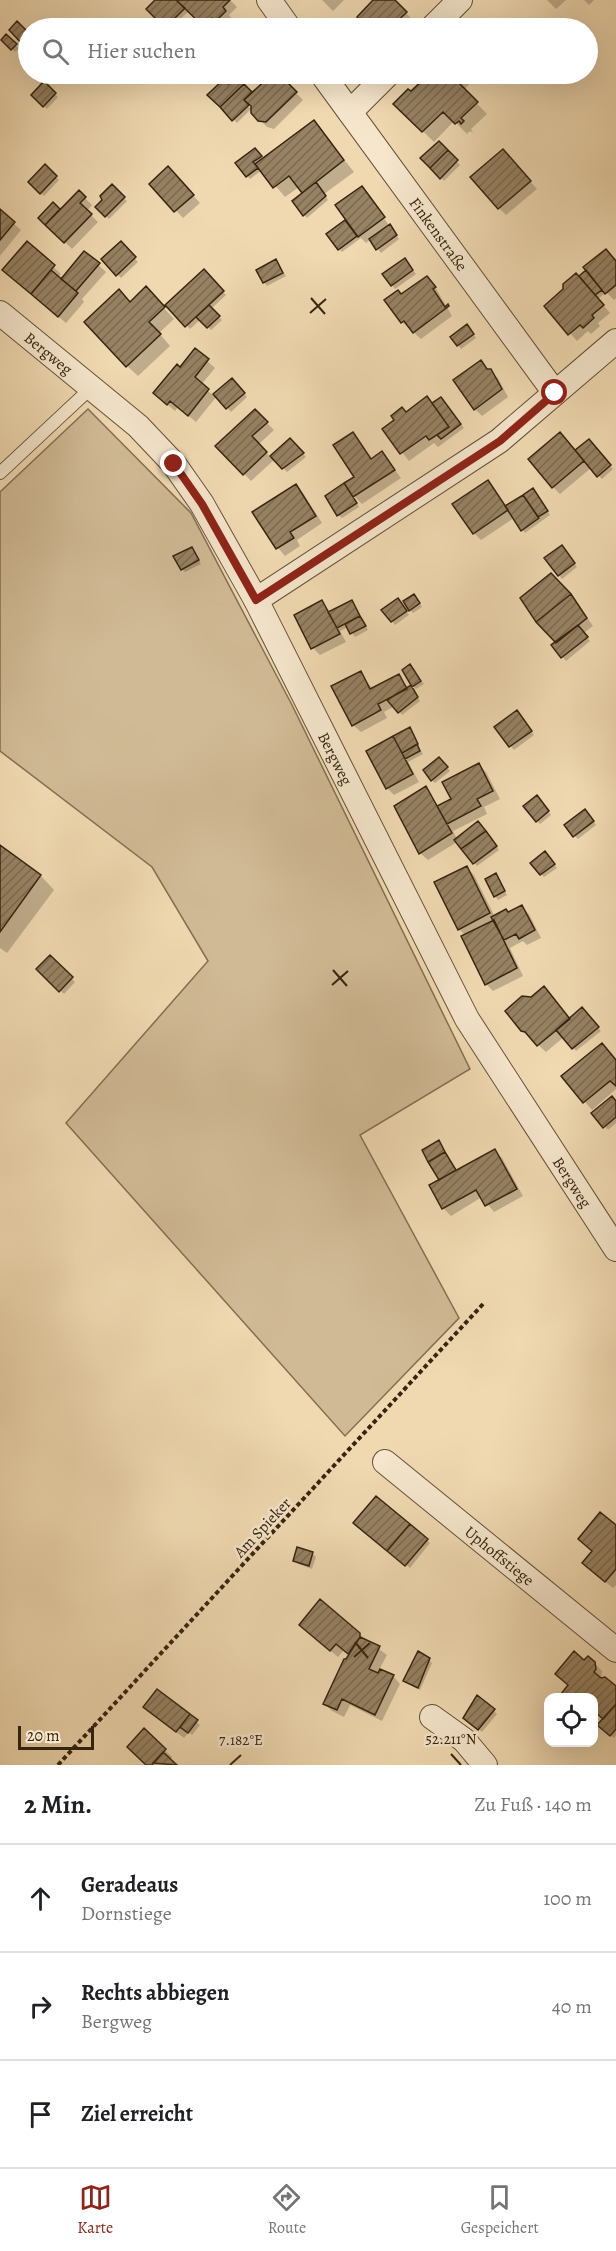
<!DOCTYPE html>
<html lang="de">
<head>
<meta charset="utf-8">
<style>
  :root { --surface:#fff; --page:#f6f6f6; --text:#202124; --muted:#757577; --line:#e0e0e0; --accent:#8f2418 }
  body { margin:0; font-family:Alegreya,serif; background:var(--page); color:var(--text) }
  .controls { position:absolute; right:18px; bottom:18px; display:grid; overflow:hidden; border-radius:12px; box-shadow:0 6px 24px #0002 }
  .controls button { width:54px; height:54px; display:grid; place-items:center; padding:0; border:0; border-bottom:2px solid var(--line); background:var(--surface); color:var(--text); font:30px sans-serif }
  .scale { position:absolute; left:18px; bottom:15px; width:76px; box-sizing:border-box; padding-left:6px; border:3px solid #36240f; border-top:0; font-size:16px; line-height:21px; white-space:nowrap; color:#36240f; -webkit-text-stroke:4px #f5e6cc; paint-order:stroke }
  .stop { position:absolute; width:18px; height:18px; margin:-14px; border:4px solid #8f2418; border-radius:50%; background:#fff }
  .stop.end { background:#8f2418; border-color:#fff; box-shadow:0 2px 6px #0008 }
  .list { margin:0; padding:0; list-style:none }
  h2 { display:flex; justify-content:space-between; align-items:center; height:78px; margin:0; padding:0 24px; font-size:26px }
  h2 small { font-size:20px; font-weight:400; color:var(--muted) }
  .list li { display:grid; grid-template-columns:39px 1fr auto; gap:18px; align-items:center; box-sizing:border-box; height:108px; padding:0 24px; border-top:2px solid var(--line) }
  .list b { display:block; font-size:22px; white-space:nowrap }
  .list p { margin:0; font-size:20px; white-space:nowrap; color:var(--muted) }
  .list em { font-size:20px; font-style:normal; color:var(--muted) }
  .icon { flex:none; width:33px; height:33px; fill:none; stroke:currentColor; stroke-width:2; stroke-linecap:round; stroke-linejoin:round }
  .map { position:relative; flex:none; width:616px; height:1765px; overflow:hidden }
  .search { position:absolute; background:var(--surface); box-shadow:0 6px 24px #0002; left:18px; right:18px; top:18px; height:66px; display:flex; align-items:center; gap:15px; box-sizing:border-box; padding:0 21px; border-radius:33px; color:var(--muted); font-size:22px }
  .sheet { height:402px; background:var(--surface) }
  nav { display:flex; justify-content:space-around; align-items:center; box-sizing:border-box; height:84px; border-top:2px solid var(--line); background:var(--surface); font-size:16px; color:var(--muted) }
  nav a { display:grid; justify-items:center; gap:3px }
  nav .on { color:var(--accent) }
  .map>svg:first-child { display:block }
  .green { fill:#d0ba95; stroke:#836f52; stroke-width:1.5 }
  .shadow { fill:#0003 }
  .building { fill:url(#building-hatch); stroke:#36240f; stroke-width:1.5 }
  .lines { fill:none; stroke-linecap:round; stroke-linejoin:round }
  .lane-casing { stroke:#645138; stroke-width:14 }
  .street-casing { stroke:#645138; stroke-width:26 }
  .path { stroke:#36240f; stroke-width:4; stroke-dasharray:4.5 3; stroke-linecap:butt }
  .lane { stroke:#f5e6cc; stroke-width:12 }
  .street { stroke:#f5e6cc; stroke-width:24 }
  .route { stroke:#8f2418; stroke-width:8 }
  .ticks { fill:none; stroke:#36240f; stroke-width:2 }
  .labels { text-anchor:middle; stroke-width:5; stroke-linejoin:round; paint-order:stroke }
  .street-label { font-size:16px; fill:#36240f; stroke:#f5e6cc }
  .ticks-label { font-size:15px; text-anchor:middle; fill:#36240f; stroke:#f5e6cc; stroke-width:5; stroke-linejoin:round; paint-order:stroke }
</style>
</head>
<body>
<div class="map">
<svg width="616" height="1765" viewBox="0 0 616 1765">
  <defs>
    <pattern id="building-hatch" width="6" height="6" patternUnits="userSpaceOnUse" patternTransform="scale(1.5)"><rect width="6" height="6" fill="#978263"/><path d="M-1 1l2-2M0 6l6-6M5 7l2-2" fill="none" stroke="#7c6a50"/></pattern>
  </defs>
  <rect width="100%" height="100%" fill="#f0d9b1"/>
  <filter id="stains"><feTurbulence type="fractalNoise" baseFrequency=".00333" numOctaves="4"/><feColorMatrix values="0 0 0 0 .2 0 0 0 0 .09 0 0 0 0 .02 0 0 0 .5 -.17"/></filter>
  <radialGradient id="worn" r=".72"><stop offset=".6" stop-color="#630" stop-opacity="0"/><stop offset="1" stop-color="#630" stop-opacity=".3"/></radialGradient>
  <path class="green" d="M88,409l103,104 101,192 178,364 -110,66 99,183 -114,118 -279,-313 142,-162 -56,-94 -152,-116v-259z"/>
  <path class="shadow" d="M157,0h73l7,7 -8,8 3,4 -8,8 -4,-3 -4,4h-9l-18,-17 -18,17h-4l-19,-19z
    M322,0h22l-11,11z
    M375,0h18l20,20 -8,8h-34l-12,-11z
    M547,0h19l-10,9z
    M584,0h10l-5,5z
    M7,36l12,13 -4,3 -12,-12z
    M133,74h14l-7,7z
    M220,74h33l-11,10 10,10 22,-20h3l26,26 -29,29 -7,-2 -15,-15v-6l-8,-8 -2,2 9,9 -14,14 -27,-28 23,-8z
    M431,74h34l7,7 -8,9 23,24 -16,15 2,4 -3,-2 -3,3 -13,-13 -20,21 -39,-38 16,-10z
    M44,83l14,14 -11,12 -14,-14z
    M314,122l40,50 -30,22 4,6 -21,18 -3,-3v-22l-5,-6 -14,10 -23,-27 -12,9 -13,-16 21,-10 6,7z
    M439,143l21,22 -16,16 -22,-23z
    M510,158l27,31 -31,26 -7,-7z
    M45,166l14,14 -15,16 -14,-14z
    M175,175l25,28 -17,15 -32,-34z
    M112,186l15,15 -18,18 -12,-12 7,-7z
    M362,188l37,51 -18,14 -10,-14 -5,4 -5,-5 -19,14 -3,-3 6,-28 5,5 1,-1z
    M79,192l13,13 -5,6 11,11 -26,27 -32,-31 13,-14 7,8z
    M0,206l1,6 20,18 -21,26z
    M27,243l34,31 -3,4 3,3 24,-28 21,19 -24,27 2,3 -18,21 -55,-46z
    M121,243l17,19 -17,16 -18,-19z
    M276,261l10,15 -19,10 -3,-4z
    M616,262v36l-2,2 -8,-8 -8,7 12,14 -12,10 2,3 -9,8 -3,-3 -11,10 -31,-35 42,-35z
    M408,264l8,10 -21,15 -11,-14z
    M204,271l22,24 -15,14 11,11 -11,10 -10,-11 -11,10 -23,-24z
    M427,278l7,7 18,31 -31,23 -19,-17v-26z
    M156,299l18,20 -15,14 11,13 -32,30 -11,-10 3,-63z
    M470,330l6,8 -15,11 -9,-12z
    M195,350l20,18 -14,17 13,11 18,-16 15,17 -16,15 -14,-16 -21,26 -18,-15 -3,4 -13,-11 18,-31z
    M488,370l10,8 10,19 -26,19 -7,-7z
    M441,399l23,29 -26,19 -4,-4 -25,18 -25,-32 22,-16 27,-9z
    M255,411l19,19 -15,14 12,14 19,-18 16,17 -19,15 -12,-13 -24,22 -34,-35z
    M353,434l19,25 10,-6 19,25 -39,26 -10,-10 7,13 -17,11 -4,-3 18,-38z
    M588,441l25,28 -11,10 -11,-11 -31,26 -7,-7 23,-35z
    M488,482l19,25 29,-14 14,22 -25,18 -11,-15 -33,22 -7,-7z
    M296,486l7,7 19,30 -25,17 3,6 -15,10 -7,-8 -24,-36z
    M192,548l9,16 -16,8 -3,-3z
    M565,550l12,17 -15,12 -3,-4z
    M572,596l21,30 -9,7 6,8 -24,20 -13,-15 5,-4z
    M417,599l5,8 -9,6 -3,-3z
    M322,602l8,10 21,-10 17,28 -13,7 -7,-10 -8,4 6,11 -26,13 -7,-7 -17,-32z
    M401,603l8,12 -14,10 -3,-4z
    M413,670l11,14 -8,5 -3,-3z
    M360,673l13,16 26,-13 10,13 5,2 6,10 -18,14 -7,-9 -11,6 3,6 -26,14 -8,-7z
    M520,716l14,19 -20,15 -18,-22z
    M409,729l14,25 -15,8 11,20 -25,13 -7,-7 -19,-37z
    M443,762l7,9 -15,12 -3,-3z
    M479,765l7,7 14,27 -16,8 3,7 -34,17 4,8 24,-13 18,24 -22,16 -20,-24 -29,18 -8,-7 5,-65 14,19 14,-7z
    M540,800l11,15 -11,9 -3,-3z
    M588,814l8,11 -18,14 -3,-3z
    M0,846l41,30 13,14 -47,63 -7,-5z
    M548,857l9,11 -13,9 -3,-3z
    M467,868l7,7 21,42 14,-4 13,-6 7,7 12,24 -14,7 -4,-4 -13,7 13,28 -30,15 -7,-7 -21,-49 -6,-6z
    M496,875l11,20 -9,5 -3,-4z
    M50,957l25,25 -11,12 -26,-25z
    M586,1013l15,18 -25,20 -12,-14 -18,15 -24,-22 49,-10z
    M616,1061v28l-24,21 -29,-34z
    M616,1102v21l-8,7 -14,-17z
    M439,1142l18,30 38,-21 7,7 21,38 -29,16 -12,-15 -31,19 -8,-8 -12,-22 10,-6z
    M616,1527v58l-3,3 -22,-18z
    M427,1540l3,3 -20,25 -14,-11z
    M312,1553l4,4 -4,12 -14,-5 -3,-3z
    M308,1632l51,2 28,21 -8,15 14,6 7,8 -18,37 -32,-16 -6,12 -12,-6 -7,-7 24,-49 -5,-5 -6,7z
    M429,1660l3,3 -12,27 -12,-6 -3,-3z
    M584,1663h10l8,8 -1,8 15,9v47l-2,3 -12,-10 2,-9 -10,-8v-13z
    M157,1691l43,34 -8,10 -3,-3 -5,6 -32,-24z
    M494,1711l3,3 -15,18 -13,-11z
    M144,1730l28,27 -2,3 5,5h-28z"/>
  <path class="building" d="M155,0h21l9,8 -20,20 -19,-19z
    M176,0h54l-7,7 3,4 -10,10 -4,-3 -8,9z
    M373,0h22l12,12 -17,16h-22l-11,-11z
    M17,21l11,11v18l-19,-20z
    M6,34l11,10 -6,6 -10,-10z
    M218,74h21l-11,10z
    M272,74h7l18,18 -31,30 -8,-1 -7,-8v-7l-7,-6z
    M429,74h30l-5,4 24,24 -17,16 3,3 -3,3 -2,-3 -4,3 -12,-12 -21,20 -29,-28 15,-15 3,2z
    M236,76l8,8 -24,23 -13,-12 17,-16 4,5z
    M44,81l12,12 -13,14 -12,-12z
    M244,84l8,8 -8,8 5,5 -17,16 -12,-14z
    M314,120l30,40 -42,33 -13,-17 -16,12 -18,-24z
    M439,141l9,9 -18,18 -10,-10z
    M255,148l7,8 -9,6 5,6 -12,9 -11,-14z
    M503,149l28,32 -33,28 -28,-32z
    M448,150l10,10 -18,19 -10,-11z
    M45,164l12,12 -17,18 -12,-12z
    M168,166l26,29 -20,17 -25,-28z
    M316,182l10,14 -23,20 -11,-15z
    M112,184l13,13 -20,20 -10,-10 7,-7 -2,-4z
    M362,186l23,31 -27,20 -23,-32z
    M79,190l7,7 -6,6 12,11 -28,29 -19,-18z
    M53,202l7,7 -15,16 -7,-7z
    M0,209l15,13 -15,18z
    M345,220l12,16 -19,14 -12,-16z
    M390,224l7,11 -21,15 -7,-11z
    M27,241l28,24 -24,29 -29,-24z
    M121,241l15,16 -20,19 -15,-17z
    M606,249l10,12v24l-11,9 -22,-27z
    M84,251l16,12 -24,28 -15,-12z
    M405,258l8,12 -22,16 -9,-12z
    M276,259l7,14 -20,10 -7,-13z
    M204,269l20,22 -39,36 -20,-22z
    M51,270l27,23 -20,24 -27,-23z
    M586,270l16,20 -7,5 -16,-19z
    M576,273l28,32 -12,10 2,3 -11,10 -3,-3 -12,10 -24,-29 19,-17v-5z
    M427,276l9,11 -3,2 12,18 3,-3 1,2 -36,27 -9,-12 -3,2 -17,-23 14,-10 3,4z
    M146,286l19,21 -16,15 12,12 -35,33 -42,-45 35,-33 11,13z
    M209,305l11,11 -13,12 -11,-11z
    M467,324l7,10 -17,12 -7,-9z
    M195,348l14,11 -14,18 14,12 -21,27 -18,-15 -3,4 -14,-12 24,-29 3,3z
    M481,360l6,9h4l11,20 -28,21 -21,-30z
    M232,378l13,15 -19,16 -13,-15z
    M427,396l22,31 -20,13 -3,-4 -26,18 -18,-25 12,-9 -3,-4 11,-9 4,5z
    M441,397l20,27 -20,15 -4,-4 12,-8 -17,-24z
    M255,409l13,13 -16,14 15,16 -24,23 -28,-29z
    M353,432l18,27 11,-8 13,19 -42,27 -9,-14 10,-6 -21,-32z
    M560,432l24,29 -32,27 -24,-29z
    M290,438l14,15 -22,16 -12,-13z
    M589,439l22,26 -14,12 -22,-27z
    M488,480l20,30 -35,24 -21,-30z
    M344,483l13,20 -20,13 -12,-20z
    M296,484l20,32 -26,16 4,6 -18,11 -24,-37z
    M533,488l15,23 -10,6 -15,-22z
    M523,495l16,23 -18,13 -16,-25z
    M562,545l13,18 -17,13 -14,-18z
    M192,547l7,13 -18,10 -8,-14z
    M551,573l20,21 -35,28 -16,-24z
    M414,594l6,9 -11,8 -6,-10z
    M571,594l16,24 -31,25 -20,-21z
    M398,598l9,13 -16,11 -10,-12z
    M322,600l18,34 -29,15 -17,-34z
    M352,600l8,16 -23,12 -9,-16z
    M360,616l6,10 -16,8 -5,-10z
    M578,625l10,12 -27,21 -10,-13z
    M410,664l11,17 -9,6 -10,-17z
    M361,671l9,18 29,-15 8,15 -29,15 3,6 -29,16 -21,-40z
    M411,685l7,12 -20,16 -11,-13z
    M517,710l15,21 -23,16 -15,-20z
    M410,727l8,17 -16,9 -9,-17z
    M393,736l20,38 -27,15 -20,-38z
    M417,744l3,7 -15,8 -3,-6z
    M439,757l9,10 -17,14 -8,-11z
    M479,763l14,28 -16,8 4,7 -34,18 -10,-18 14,-7 -9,-17z
    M426,786l26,47 -33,21 -25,-48z
    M537,795l12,16 -13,11 -13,-16z
    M585,809l9,12 -21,16 -9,-12z
    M478,821l8,10 -25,18 -7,-9z
    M486,831l11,15 -24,18 -12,-15z
    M0,845l41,30 -41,57z
    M545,851l10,13 -15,11 -10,-12z
    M467,866l23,47 -32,17 -24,-48z
    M496,873l9,18 -11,6 -9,-18z
    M522,905l13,25 -16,9 -3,-5 -12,6 -13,-23 15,-8 2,3z
    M494,920l23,48 -32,17 -24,-49z
    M50,955l23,22 -14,15 -23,-23z
    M544,986l26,33 -33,27 -12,-14 -4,-1 -16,-20 17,-15 9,1z
    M582,1007l17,20 -27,22 -16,-19z
    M602,1043l14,17v26l-6,-5 -27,22 -22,-27z
    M612,1096l4,5v16l-13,11 -12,-15z
    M439,1140l6,12 -17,10 -6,-12z
    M495,1149l22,40 -32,17 -9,-16 -34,19 -13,-24z
    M445,1152l11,18 -17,10 -11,-18z
    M376,1496l34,28 -23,27 -34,-28z
    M600,1512l16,13v44l-11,13 -23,-19 10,-12 -14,-12z
    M410,1524l18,15 -23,27 -18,-15z
    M297,1547l16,5 -4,14 -16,-5z
    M320,1599l40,34v4l-12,17 -12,-10 -6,7 -31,-26z
    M360,1637l20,9 -11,23 9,4 2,-4 14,6 -19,40 -33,-16 -5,11 -14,-6 21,-45h2z
    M418,1651l12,7 -12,30 -15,-7z
    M574,1651l10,9 4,-4 7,6 1,7 -2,3 7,6 4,-1 11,9v18l-13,15 -9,-8v-13h-36l10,-13 -13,-11z
    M157,1689l33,25 -14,18 -33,-25z
    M477,1695l18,14 -17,21 -15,-12z
    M616,1704v25l-6,7 -13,-11z
    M190,1714l8,6 -10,13 -8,-6z
    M144,1728l22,21 -14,16h-6l-19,-18z
    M163,1752l14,13 -24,-2z"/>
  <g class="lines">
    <g class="lane-casing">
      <path id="lane" d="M0,473l91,-85"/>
    </g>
    <g class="street-casing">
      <g id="street">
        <path d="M269,0l20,28"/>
        <path d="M432,28l28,-28"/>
        <path id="s1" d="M322,74l233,319"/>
        <path d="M350,112l38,-38"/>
        <path id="s2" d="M0,313l138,113 36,38 28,40 54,96 211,419 149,230"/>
        <path d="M256,600l243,-159 117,-100"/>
        <path id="s3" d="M385,1462l231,188"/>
        <path d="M432,1717l32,23 21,25"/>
      </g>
    </g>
    <path class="path" d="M58,1765l425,-461"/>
    <use href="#lane" class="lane"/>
    <use href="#street" class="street"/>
  </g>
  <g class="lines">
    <path class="route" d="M174,464l28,40 54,96 244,-159 55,-48"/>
  </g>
  <path class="ticks" d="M311,298l14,16M310,313l16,-14M333,970l14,16M332,985l16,-14M355,1642l13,16M354,1657l16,-14M451,1754l10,11M230,1765l11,-10"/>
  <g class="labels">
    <g class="street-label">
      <text dy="6" stroke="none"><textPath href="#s1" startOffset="198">Finkenstraße</textPath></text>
      <text dy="6" stroke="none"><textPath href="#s2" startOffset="63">Bergweg</textPath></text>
      <text dy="6" stroke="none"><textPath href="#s2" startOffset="567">Bergweg</textPath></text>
      <text dy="6" stroke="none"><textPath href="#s2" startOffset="1053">Bergweg</textPath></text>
      <text transform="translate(262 1527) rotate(-47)" y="6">Am Spieker</text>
      <text dy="6" stroke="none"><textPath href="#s3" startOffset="148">Uphoffstiege</textPath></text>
    </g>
  </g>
  <g class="ticks-label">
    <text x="451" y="1744">52.211°N</text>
    <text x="241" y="1745">7.182°E</text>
  </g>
  <rect width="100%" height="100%" filter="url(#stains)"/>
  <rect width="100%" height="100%" fill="url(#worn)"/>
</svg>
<div class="controls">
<button><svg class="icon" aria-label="locate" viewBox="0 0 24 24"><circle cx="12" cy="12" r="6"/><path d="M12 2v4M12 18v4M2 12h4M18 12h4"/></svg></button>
</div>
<div class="scale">20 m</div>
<div class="stop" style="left:555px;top:393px"></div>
<div class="stop end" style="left:174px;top:464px"></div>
<div class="search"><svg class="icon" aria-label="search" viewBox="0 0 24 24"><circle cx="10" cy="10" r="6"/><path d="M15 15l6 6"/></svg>Hier suchen</div>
</div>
<section class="sheet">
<h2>2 Min.<small>Zu Fuß · 140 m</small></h2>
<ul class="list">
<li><svg class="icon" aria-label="ahead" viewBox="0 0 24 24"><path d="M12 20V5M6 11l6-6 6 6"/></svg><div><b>Geradeaus</b><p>Dornstiege</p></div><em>100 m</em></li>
<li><svg class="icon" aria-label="right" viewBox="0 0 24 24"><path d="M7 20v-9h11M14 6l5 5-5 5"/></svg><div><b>Rechts abbiegen</b><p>Bergweg</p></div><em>40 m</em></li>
<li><svg class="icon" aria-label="arrive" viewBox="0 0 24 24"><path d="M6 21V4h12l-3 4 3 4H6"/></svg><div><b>Ziel erreicht</b></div></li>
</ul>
</section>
<nav>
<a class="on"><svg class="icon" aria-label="map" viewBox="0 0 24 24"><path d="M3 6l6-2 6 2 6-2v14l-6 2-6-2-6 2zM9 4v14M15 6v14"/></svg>Karte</a>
<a><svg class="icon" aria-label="directions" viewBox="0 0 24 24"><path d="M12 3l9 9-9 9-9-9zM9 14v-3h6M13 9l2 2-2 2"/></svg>Route</a>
<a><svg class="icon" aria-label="saved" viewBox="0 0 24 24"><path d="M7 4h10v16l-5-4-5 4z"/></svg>Gespeichert</a>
</nav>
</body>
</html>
